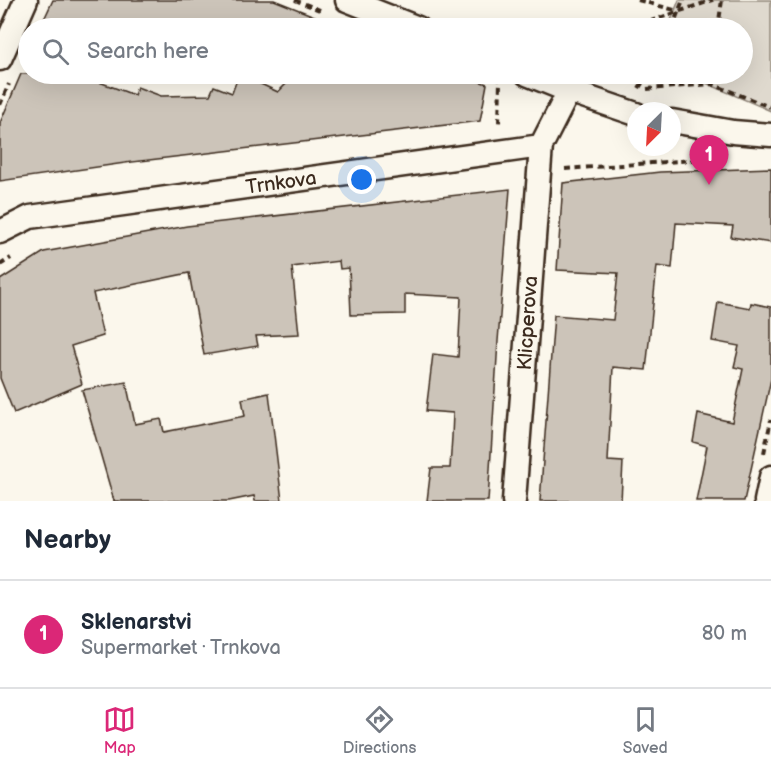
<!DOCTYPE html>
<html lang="en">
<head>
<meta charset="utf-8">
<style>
  :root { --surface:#fff; --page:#f6f6f7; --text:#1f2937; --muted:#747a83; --line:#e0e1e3; --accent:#db2777 }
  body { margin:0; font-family:"Balsamiq Sans",sans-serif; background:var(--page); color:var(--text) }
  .compass { position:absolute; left:627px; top:102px; width:54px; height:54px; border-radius:50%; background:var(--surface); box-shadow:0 6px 24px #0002; rotate:204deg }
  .you { position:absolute; left:362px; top:180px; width:21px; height:21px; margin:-15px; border:4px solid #fff; border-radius:50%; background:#1a73e8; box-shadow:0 0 0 9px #1a73e833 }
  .badge { display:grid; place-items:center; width:39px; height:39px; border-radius:50%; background:var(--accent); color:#fff; font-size:20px; font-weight:700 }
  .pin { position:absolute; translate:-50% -50px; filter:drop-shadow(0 2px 3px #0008) }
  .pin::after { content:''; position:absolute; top:32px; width:21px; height:18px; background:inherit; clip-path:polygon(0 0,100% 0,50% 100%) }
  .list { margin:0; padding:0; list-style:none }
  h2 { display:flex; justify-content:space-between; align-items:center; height:78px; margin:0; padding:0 24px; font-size:26px }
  h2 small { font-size:20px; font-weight:400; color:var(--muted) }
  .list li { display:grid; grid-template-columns:39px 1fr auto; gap:18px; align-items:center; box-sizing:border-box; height:108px; padding:0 24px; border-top:2px solid var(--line) }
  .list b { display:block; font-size:22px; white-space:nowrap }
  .list p { margin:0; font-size:20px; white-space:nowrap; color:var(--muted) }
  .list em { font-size:20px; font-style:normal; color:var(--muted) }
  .icon { flex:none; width:33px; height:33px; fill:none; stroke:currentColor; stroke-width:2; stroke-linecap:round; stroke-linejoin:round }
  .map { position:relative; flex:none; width:771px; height:501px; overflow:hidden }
  .search { position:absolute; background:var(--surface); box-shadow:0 6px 24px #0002; left:18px; right:18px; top:18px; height:66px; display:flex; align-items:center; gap:15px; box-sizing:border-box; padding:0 21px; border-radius:33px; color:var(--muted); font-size:22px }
  .sheet { height:186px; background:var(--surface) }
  nav { display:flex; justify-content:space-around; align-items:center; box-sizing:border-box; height:84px; border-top:2px solid var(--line); background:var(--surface); font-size:16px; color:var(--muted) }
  nav a { display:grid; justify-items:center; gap:3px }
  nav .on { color:var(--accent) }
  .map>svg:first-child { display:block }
  .green { fill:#dfd9ce; stroke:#8d8276; stroke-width:1.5 }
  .building { fill:#ccc4b9; stroke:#3b2a1e; stroke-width:1.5 }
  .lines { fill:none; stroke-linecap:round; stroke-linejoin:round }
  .minor-casing { stroke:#3b2a1e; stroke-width:27 }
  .path { stroke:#3b2a1e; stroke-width:4; stroke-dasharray:6 4.5; stroke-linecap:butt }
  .minor { stroke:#fbf7ec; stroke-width:22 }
  .labels { text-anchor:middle; stroke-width:4.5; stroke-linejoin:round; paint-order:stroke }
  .street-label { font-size:20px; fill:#3b2a1e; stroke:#fbf7ec }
</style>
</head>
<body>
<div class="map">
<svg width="771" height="501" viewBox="0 0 771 501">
  <rect width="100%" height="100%" fill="#fbf7ec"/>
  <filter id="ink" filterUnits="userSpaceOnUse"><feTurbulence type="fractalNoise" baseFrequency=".0167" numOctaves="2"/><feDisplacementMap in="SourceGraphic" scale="12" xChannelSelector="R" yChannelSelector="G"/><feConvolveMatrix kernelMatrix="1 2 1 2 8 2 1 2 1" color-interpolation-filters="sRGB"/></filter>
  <g filter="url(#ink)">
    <path class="green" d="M679,0h92v111l-86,-37h57v-46h-74z"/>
    <path class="building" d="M53,0h221l68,27 -302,1z
      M21,74h57l56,21 3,-8 24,9 49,-1 4,-9 18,7 7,-19 39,18 18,-18h163l28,10 -7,37 -348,41 -132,19v-58z
      M771,168v75l-40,-6 2,-11 -57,-3 -4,45 -15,-2 -11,104 -33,-3 -5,94 15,1 -2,39h-81l14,-186 59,5 5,-47 -61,-3 6,-87 97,-11z
      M510,189l-12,152 -10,160h-61l4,-33h19l2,-31 1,-24 -27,-2 7,-57 25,3 3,-60 -56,-3v20l-54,1 -2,-47 -9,1 -1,-8 -47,6 7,67 -43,2 2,10 -54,9 -15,-82 -96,20 10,43 -32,10 11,38 -68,29 -14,-35v-98l44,-28 143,-26z
      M718,302l32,6 1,-5 20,4v72l-27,122h-48l11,-55 -14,-4 5,-28 34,8 11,-53 -9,-2 5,-21 -27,-5z
      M126,382l9,42 26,-5 3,13 81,-16 -3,-17 27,-6 13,108h-27l-1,-5 -25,5h-115l-32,-111z"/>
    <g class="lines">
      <g class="minor-casing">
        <path id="minor" d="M347,0l71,28
          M0,59l26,-59
          M527,74l42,17 67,23
          M672,121l61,11 38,3
          M0,232l30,-15 511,-71
          M514,501l27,-355 28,-55
          M766,501l5,-24"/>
      </g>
      <path class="path" d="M295,0l27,11
        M638,0l40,11
        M630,28l83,-28
        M672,28l11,-28
        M718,28l4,-28
        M485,74l15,6 -1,45
        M712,84l1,-10
        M639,88l9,-14
        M647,89l65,-5 58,23
        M0,105l9,-21
        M565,169l158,-11
        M0,265l11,-7
        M764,453l7,-33"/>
      <use href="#minor" class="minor"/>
    </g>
  </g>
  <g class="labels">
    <g class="street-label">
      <text transform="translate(281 182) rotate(-8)" y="7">Trnkova</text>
      <text transform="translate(527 323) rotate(-86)" y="7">Klicperova</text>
    </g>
  </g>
</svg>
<svg class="compass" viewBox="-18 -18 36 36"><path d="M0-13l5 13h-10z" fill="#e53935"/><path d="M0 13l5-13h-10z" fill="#747a83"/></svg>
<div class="you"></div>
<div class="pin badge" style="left:709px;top:185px">1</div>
<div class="search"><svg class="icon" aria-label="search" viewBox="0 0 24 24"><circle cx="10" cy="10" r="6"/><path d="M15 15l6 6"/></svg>Search here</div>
</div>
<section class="sheet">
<h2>Nearby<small></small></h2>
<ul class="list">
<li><span class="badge">1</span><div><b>Sklenarstvi</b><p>Supermarket · Trnkova</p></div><em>80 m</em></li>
</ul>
</section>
<nav>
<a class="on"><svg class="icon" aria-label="map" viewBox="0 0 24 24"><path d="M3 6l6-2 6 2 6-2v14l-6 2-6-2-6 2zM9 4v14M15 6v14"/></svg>Map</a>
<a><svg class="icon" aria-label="directions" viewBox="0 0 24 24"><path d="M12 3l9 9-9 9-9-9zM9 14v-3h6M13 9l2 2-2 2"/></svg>Directions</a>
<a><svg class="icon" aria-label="saved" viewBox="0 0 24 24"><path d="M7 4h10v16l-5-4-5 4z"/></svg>Saved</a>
</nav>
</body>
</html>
